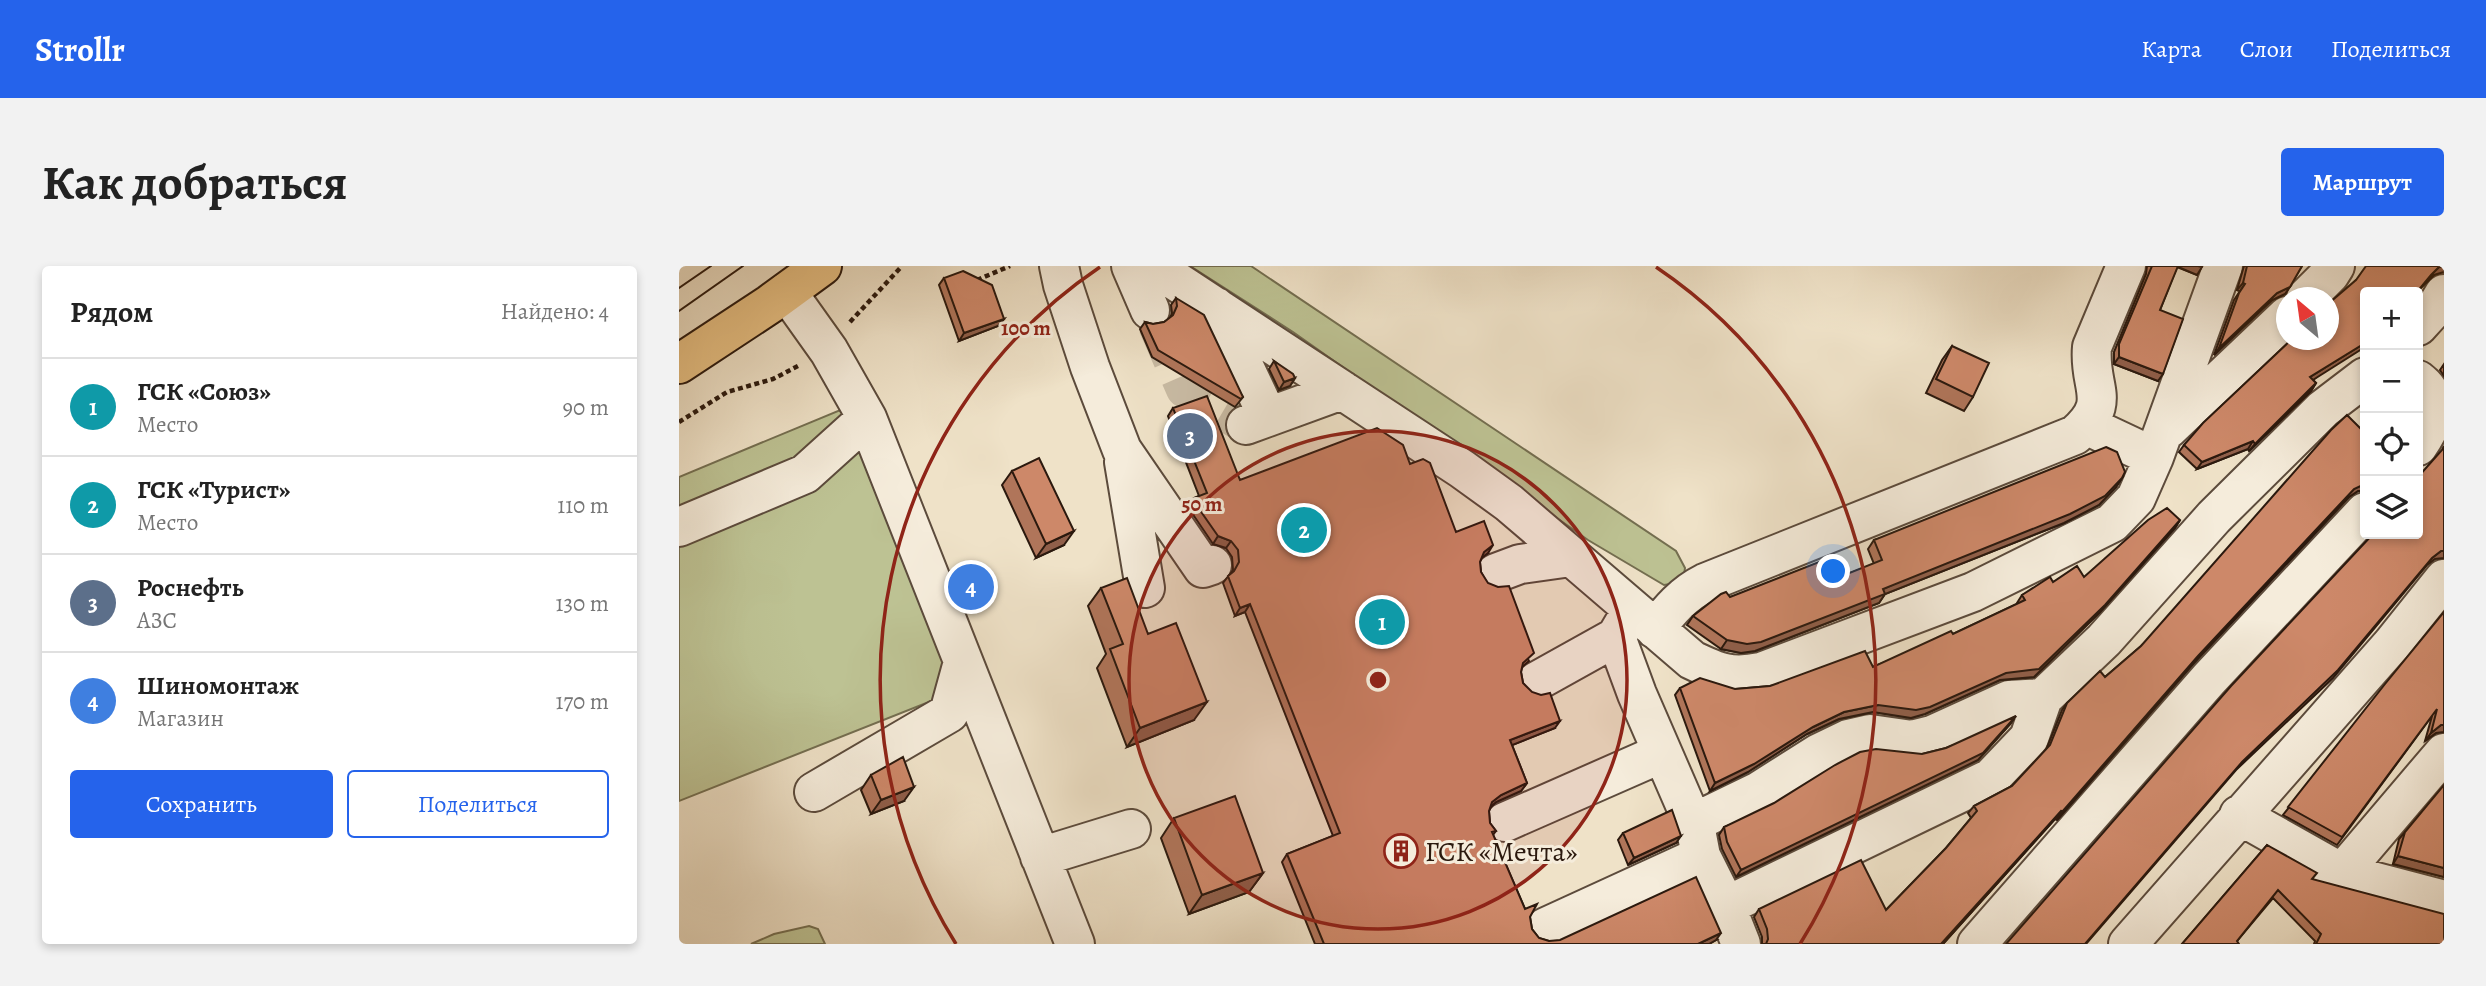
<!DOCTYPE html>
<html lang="ru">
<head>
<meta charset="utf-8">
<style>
  :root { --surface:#fff; --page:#f2f2f2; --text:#222; --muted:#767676; --line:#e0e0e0; --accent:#2563eb }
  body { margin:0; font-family:Alegreya,serif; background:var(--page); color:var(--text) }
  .controls { position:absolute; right:21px; top:21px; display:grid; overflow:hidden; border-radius:7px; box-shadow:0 4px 10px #0003 }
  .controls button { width:63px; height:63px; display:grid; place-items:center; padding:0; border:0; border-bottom:2px solid var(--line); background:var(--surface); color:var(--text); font:35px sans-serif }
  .compass { position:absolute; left:1597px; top:21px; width:63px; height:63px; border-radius:50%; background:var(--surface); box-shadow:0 4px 10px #0003; rotate:331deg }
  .you { position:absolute; left:1155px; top:306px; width:24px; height:24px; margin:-18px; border:5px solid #fff; border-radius:50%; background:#1a73e8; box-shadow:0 0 0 10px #1a73e833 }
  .badge { display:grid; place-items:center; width:46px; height:46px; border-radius:50%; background:var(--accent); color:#fff; font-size:23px; font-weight:700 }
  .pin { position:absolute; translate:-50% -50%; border:4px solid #fff; box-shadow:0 2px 7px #0006 }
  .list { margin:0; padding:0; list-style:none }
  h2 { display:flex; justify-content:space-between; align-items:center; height:91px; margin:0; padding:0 28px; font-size:30px }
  h2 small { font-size:23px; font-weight:400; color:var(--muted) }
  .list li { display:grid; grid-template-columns:46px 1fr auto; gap:21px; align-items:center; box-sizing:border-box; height:98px; padding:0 28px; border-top:2px solid var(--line) }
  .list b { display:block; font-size:26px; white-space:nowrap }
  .list p { margin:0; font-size:23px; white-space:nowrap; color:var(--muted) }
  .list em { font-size:23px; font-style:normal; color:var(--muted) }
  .actions { display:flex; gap:14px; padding:21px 28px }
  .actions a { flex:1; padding:16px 0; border:2px solid var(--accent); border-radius:7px; text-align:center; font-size:24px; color:var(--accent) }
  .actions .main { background:var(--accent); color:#fff }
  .icon { flex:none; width:38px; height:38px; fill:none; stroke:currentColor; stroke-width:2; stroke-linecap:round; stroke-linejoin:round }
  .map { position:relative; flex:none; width:1765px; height:678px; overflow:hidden; border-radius:7px }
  header { display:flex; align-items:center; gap:42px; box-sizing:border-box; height:98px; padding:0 35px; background:var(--accent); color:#fff }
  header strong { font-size:33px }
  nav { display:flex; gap:38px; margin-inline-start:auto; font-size:24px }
  .intro { display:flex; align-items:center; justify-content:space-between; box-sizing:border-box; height:168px; padding:0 42px }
  h1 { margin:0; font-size:49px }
  .button { padding:18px 32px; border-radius:7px; background:var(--accent); color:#fff; font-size:24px; font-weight:700 }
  main { display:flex; gap:42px; padding:0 42px }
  aside { flex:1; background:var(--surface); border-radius:7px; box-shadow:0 4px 10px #0003 }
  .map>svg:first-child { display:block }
  .green { fill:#bdc293; stroke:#746e50; stroke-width:2 }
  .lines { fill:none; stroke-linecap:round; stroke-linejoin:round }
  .minor-tunnel { stroke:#c8baa3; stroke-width:38; stroke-dasharray:38 19; stroke-linecap:butt }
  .minor-casing { stroke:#5c4b3c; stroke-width:42 }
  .major-casing { stroke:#2b190e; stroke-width:42 }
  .path { stroke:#2b190e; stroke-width:4.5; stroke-dasharray:5 3.5; stroke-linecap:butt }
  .minor { stroke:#f5ecdb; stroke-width:38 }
  .major { stroke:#e8c184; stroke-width:38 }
  .tram { stroke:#2b190e; stroke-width:2 }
  .wall { fill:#b0755a; stroke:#2b190e; stroke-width:2 }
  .shaded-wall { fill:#905f4a; stroke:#2b190e; stroke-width:2 }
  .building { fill:#cd8869; stroke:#2b190e; stroke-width:2 }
  .ring { fill:none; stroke:#8f2418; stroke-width:3.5 }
  .labels { text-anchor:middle; stroke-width:6; stroke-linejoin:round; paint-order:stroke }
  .poi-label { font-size:28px; fill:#2b190e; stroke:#f5ecdb; text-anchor:start }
  .centre { fill:#8f2418; stroke:#f5ecdb; stroke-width:3.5 }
  .ring-label { font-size:21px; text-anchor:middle; font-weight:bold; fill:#8f2418; stroke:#f5ecdb; stroke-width:6; stroke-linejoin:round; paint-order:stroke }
</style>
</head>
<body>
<header>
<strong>Strollr</strong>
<nav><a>Карта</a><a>Слои</a><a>Поделиться</a></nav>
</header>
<div class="intro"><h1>Как добраться</h1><a class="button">Маршрут</a></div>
<main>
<aside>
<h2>Рядом<small>Найдено: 4</small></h2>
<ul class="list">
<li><span class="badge" style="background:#0f9aa8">1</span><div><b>ГСК «Союз»</b><p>Место</p></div><em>90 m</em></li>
<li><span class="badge" style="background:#0f9aa8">2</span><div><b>ГСК «Турист»</b><p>Место</p></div><em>110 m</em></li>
<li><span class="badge" style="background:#5c6f8a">3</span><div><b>Роснефть</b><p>АЗС</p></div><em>130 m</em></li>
<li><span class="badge" style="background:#3f7fe0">4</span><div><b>Шиномонтаж</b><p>Магазин</p></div><em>170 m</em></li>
</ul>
<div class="actions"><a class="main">Сохранить</a><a>Поделиться</a></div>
</aside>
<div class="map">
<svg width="1765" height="678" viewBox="0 0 1765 678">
  <rect width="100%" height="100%" fill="#efe2c8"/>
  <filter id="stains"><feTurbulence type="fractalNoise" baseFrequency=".00286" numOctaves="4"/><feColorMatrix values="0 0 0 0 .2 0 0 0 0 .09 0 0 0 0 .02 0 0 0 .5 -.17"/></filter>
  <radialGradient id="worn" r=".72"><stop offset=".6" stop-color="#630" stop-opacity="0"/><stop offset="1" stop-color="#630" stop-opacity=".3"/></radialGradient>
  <path class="green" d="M511,0h61l425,285 9,17 -2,14 -19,3 -76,-45 -295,-208z
    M171,140l103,243 -14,49 -260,103v-324z
    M130,660l9,3 7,15h-74l23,-10z"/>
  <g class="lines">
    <path class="minor-tunnel" d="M478,59l28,64 61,36"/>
    <g class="minor-casing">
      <path id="minor" d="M380,0l4,19 27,82 32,83 81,118 9,-3
        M452,0l19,44
        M474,0l309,203 47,34 183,157c27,13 39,18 69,12l212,-80 139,-69 24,-25 18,-41 69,-191
        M108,26l42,59 38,67 208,526
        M1627,32l24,-24 5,-8
        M537,41l52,110
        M1739,60l20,-22 6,-10
        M1739,114c24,18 16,44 0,66
        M567,159l96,-35
        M1407,159l68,32
        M1489,163l119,-113
        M445,196l21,126
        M0,261l126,-53 62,-56
        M817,307l24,-9 51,-7
        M953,344l-16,27 21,57 59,136 5,26 25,50 15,38
        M976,363c15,-19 28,-35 50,-46l370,-148c39,-34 13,-46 17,-88l34,-81
        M858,415l79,-44
        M135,526l135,-79 14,-51
        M1560,549l103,58 102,27
        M826,556l157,-69
        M1014,557l66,-32 60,-38 29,-14 22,-5 42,6 20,-5 77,-35 34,-2
        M361,591l91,-28
        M1663,607l102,-120
        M1047,640l265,-128 38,-40 14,-40 61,-58 110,-123 109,-108 42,-32
        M867,661l155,-71
        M1298,678l232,-265 156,-167
        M1449,678l264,-300 52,-65"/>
    </g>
    <g class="major-casing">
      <path id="major" d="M0,98l91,-60 52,-38"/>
    </g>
    <path class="path" d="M298,14l33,-14
      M171,56l52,-56
      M0,156l48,-30 46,-13 25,-13"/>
    <use href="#minor" class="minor"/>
    <use href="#major" class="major"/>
    <path class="tram" d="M0,22l32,-22
      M0,45l64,-45"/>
  </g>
  <path class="wall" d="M1468,0h55l-5,9 -20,-8 -17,43 -2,71 -44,-17v-12l32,-78z
    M1565,0h58l-17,28 -13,6 -58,55 20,-55 6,-9 -3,-1z
    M1755,9l-121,105 3,3 -5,8 -62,60 -1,-2 -51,20 -18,-17 5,-7 172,-165z
    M265,12l60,41 -6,7 -39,15 -20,-56z
    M497,32l67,99 -8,10 -83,-50 -12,-28 5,-7 8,2 11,-2 6,-4 2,-5 -1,-8z
    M1273,80l21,51 -9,14 -38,-18 16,-33z
    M595,95l21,17 -5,8 -11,4 -10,-21z
    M1765,98v12l-4,-6z
    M494,142l67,72 170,-16 46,68 32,21 -6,4 -2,5 1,10 48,89 -7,6 -1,5 2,11 32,45 -43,17 15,38 -6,8 -25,11 -5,5 -2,4 1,12 6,8 -3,4 32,74 5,8 2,12 7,9 10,3 167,-1 -7,4h-394l-33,-82 5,-8 46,-18 -88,-224 -10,4 -12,-33 10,-13 -1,-13 -6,-9 -13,-4 -21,-31 -3,-8 5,-7 5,-2 -31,-80z
    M1686,167v58h-7l-9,6 -156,167 -136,156 -2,-1 -112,125h-181v-7l-8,-20 5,-8 127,1 60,-62 25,-30 -3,-5 6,-7 38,-20 34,-36 16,-40 5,-7 38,-26 36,-31z
    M333,205l52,74 -28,13 -34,-73z
    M1443,212l-6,9 -17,18 -35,18 -179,71 -6,9 -124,48 -14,2 -20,-4 -34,-24 6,-9 37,-19 97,-15 47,-18 -6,-15 6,-9z
    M1501,254l-5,8 -75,84 -66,65 -34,3 -75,34 -14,4 -38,-6 -34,7 -32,15 -59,38 -38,19 -35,-96 5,-7 55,1 35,-3 103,-19 80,-33 64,-30v-1l5,-8 31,-13 31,-5z
    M422,322l47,46 46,86 -67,27 -30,-79 9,-14 -18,-48z
    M1765,346l-8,121 -11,8 7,-25 -95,129 -54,-30z
    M1332,457l-33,37 -242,117 -14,-28 -3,-14 5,-8 198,-73 24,-6z
    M192,509l33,26 -33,13 -10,-24z
    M495,552l89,55 -14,19 -60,22 -28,-76z
    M1726,566l39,45 -51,-13 6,-25z
    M944,567l53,10 -48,22 -10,-25z
    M1588,579l45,34 132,65h-130l1,-3 -42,-43 -36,43 -55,3z"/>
  <path class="shaded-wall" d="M1497,0h22l4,1 -5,8z
    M1765,0v6l-10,3 -17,17 14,-17 8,-8z
    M1564,17l2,1 -5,7 -3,-1z
    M1611,21l-5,7 -13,6 -58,55 5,-7 58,-55z
    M325,53l-6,7 -39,15 5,-8z
    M1686,77v4l-60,38 5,-8z
    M1440,91l44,17 -5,7 -44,-17z
    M616,112l-5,8 -11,4 5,-8z
    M1637,117l-5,8 -62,60 6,-7z
    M1574,175l-5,8 -51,20 5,-7z
    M1443,212l-6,9 -17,18 -35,18 -179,71 -6,9 -124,48 -14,2 -20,-4 6,-9 156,-51z
    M1684,218h2v7h-7l-9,6 -156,167 -136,156 5,-8 136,-156 156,-167z
    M1501,254l-5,8 -75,84 -66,65 -34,3 -75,34 -14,4 -38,-6 -34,7 -32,15 -59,38 -38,19 5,-8 98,-56 31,-15 34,-7z
    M395,265l-10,14 -28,13 10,-14z
    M539,270l13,5 -5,7 -13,-4z
    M814,279l-5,8 -9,7 5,-8z
    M1762,285h3v7l-9,1 -8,6 -94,113 -97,92 -150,174h-1l157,-182 190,-204z
    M571,338l-5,8 -10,4 5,-8z
    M528,436l-13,18 -67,27 13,-19z
    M1337,450l-5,7 -33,37 -242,117 5,-7z
    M881,455l-5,7 -50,20 5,-8z
    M1762,459h3v7l-8,1 -11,8 6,-8z
    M848,517l-6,8 -25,11 -9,8 5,-8 9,-7z
    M235,521l-10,14 -33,13 10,-14z
    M1382,545l-6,8 -112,125h-2z
    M1002,570l-5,7 -48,22 6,-7z
    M1719,590l46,12v9l-51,-13z
    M584,607l-14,19 -60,22 13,-19z
    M1042,667l-5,7 -7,4h-11z"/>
  <path class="building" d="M1473,0h26l-18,44 23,9 -20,55 -44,-17v-13z
    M1568,0h55l-12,21 -13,6 -58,55 20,-55 6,-9 -2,-1z
    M1687,0h78l-5,1 -8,8 -14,17h-52v51l-55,34 6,6 -61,61 -2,-3 -51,21 -18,-17 19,-22 88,-83h37v-36l28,-24z
    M284,5l29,14 12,34 -40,14 -20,-55z
    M497,32l28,17 39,82 -2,2 -83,-49 -13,-28 8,2 11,-2 9,-7 4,-9z
    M1273,80l37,17 -16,34 -37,-18z
    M595,95l19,13 2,4 -11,4z
    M528,130l33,84 137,-52 26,17 7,19 13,-5 7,4 26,69 28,-11 9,24 -9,7 -4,10 1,10 7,11 10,4 11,-1 25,67 -11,10 -2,9 2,11 9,9 9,3 9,-2 10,28 -50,19 17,43 -26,12 -9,7 -3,9 1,12 6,8 -4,1 33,77 12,-5 -7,13 2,12 7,9 10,3 11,-1 136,-63 25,56 -23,11h-374l-37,-90 53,-21 -90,-229 -10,4 -12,-32 6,-5 5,-9 -1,-12 -7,-9 -13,-5 -21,-30 -3,-8 13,-5 -34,-85z
    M1668,149l18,18v51l-11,5 -156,167 -136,156 -1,-1 -120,133h-175l2,-5 -1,-10 -8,-20 102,-49 25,50 60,-62 31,-37 -3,-5 38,-20 38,-41 17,-42 33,-32 5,6 36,-31 190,-216z
    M1765,180v105h-3l-9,7 -94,112 -96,92 -157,182h-79l225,-258 142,-152h45v-57l24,-27z
    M1427,181l11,5 8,20 -3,6 -17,18 -35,18 -187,75 2,5 -124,48 -14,2 -20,-4 -34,-24 28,-22 5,-2 4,5 89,-35 8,20 55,-22 -8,-20z
    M360,192l35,73 -28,13 -34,-73z
    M1488,242l13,12 -75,85 -66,64 -33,4 -76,34 -14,3 -38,-5 -34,7 -31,15 -59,37 -39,19 -35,-95 20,-10 35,11 35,-3 95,-35 8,16 78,-36 2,3 72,-34 -3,-5 28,-18 3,5 24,-16 7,11 64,-57z
    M448,312l21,56 28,-11 31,79 -67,26 -30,-79 13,-5 -22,-56z
    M1765,346v113h-3l-10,8 6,-24 -95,128 -54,-30 97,-123z
    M1337,450l-33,37 -242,117 -14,-28 -3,-15 50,-24 61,-38 25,-13 16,-3 46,5 24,-6z
    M224,491l11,30 -33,13 -10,-25z
    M1765,519v83l-46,-12 7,-24z
    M556,530l28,77 -61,22 -28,-77z
    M993,544l9,26 -47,22 -11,-25z
    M1588,579l50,28 -5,6 132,35v30h-128l5,-10 -43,-44 -41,51 2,3h-57z"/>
  <circle cx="699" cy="414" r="249" fill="#8f2418" fill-opacity=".12"/>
  <g class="ring">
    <circle cx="699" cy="414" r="249"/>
    <path d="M277 678A498 498 0 0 1 421 1M977 1A498 498 0 0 1 1121 678"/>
  </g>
  <defs>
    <g id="building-ring" transform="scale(1.75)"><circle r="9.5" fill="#f5ecdb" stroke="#8f2418" stroke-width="1.5"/><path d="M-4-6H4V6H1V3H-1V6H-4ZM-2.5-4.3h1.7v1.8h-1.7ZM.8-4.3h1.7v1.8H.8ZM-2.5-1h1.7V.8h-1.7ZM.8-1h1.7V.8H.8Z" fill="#8f2418"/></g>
  </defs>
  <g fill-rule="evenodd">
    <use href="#building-ring" x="722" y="585"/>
  </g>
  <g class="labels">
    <g class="poi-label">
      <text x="746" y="595">ГСК «Мечта»</text>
    </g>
  </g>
  <circle cx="699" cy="414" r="10" class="centre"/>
  <g class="ring-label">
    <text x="347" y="69">100 m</text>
    <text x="523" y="245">50 m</text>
  </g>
  <rect width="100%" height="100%" filter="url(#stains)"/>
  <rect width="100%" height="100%" fill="url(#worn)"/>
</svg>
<div class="controls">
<button>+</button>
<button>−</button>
<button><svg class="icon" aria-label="locate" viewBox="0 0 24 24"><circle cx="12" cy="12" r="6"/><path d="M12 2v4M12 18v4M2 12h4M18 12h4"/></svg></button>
<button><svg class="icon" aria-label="layers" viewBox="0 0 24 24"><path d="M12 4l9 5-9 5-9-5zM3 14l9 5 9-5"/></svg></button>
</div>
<svg class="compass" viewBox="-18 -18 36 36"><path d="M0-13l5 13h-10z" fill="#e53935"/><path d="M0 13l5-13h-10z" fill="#767676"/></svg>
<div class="you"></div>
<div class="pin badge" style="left:703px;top:356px;background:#0f9aa8">1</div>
<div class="pin badge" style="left:625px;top:264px;background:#0f9aa8">2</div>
<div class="pin badge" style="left:511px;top:170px;background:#5c6f8a">3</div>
<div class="pin badge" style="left:292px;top:321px;background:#3f7fe0">4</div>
</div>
</main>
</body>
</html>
